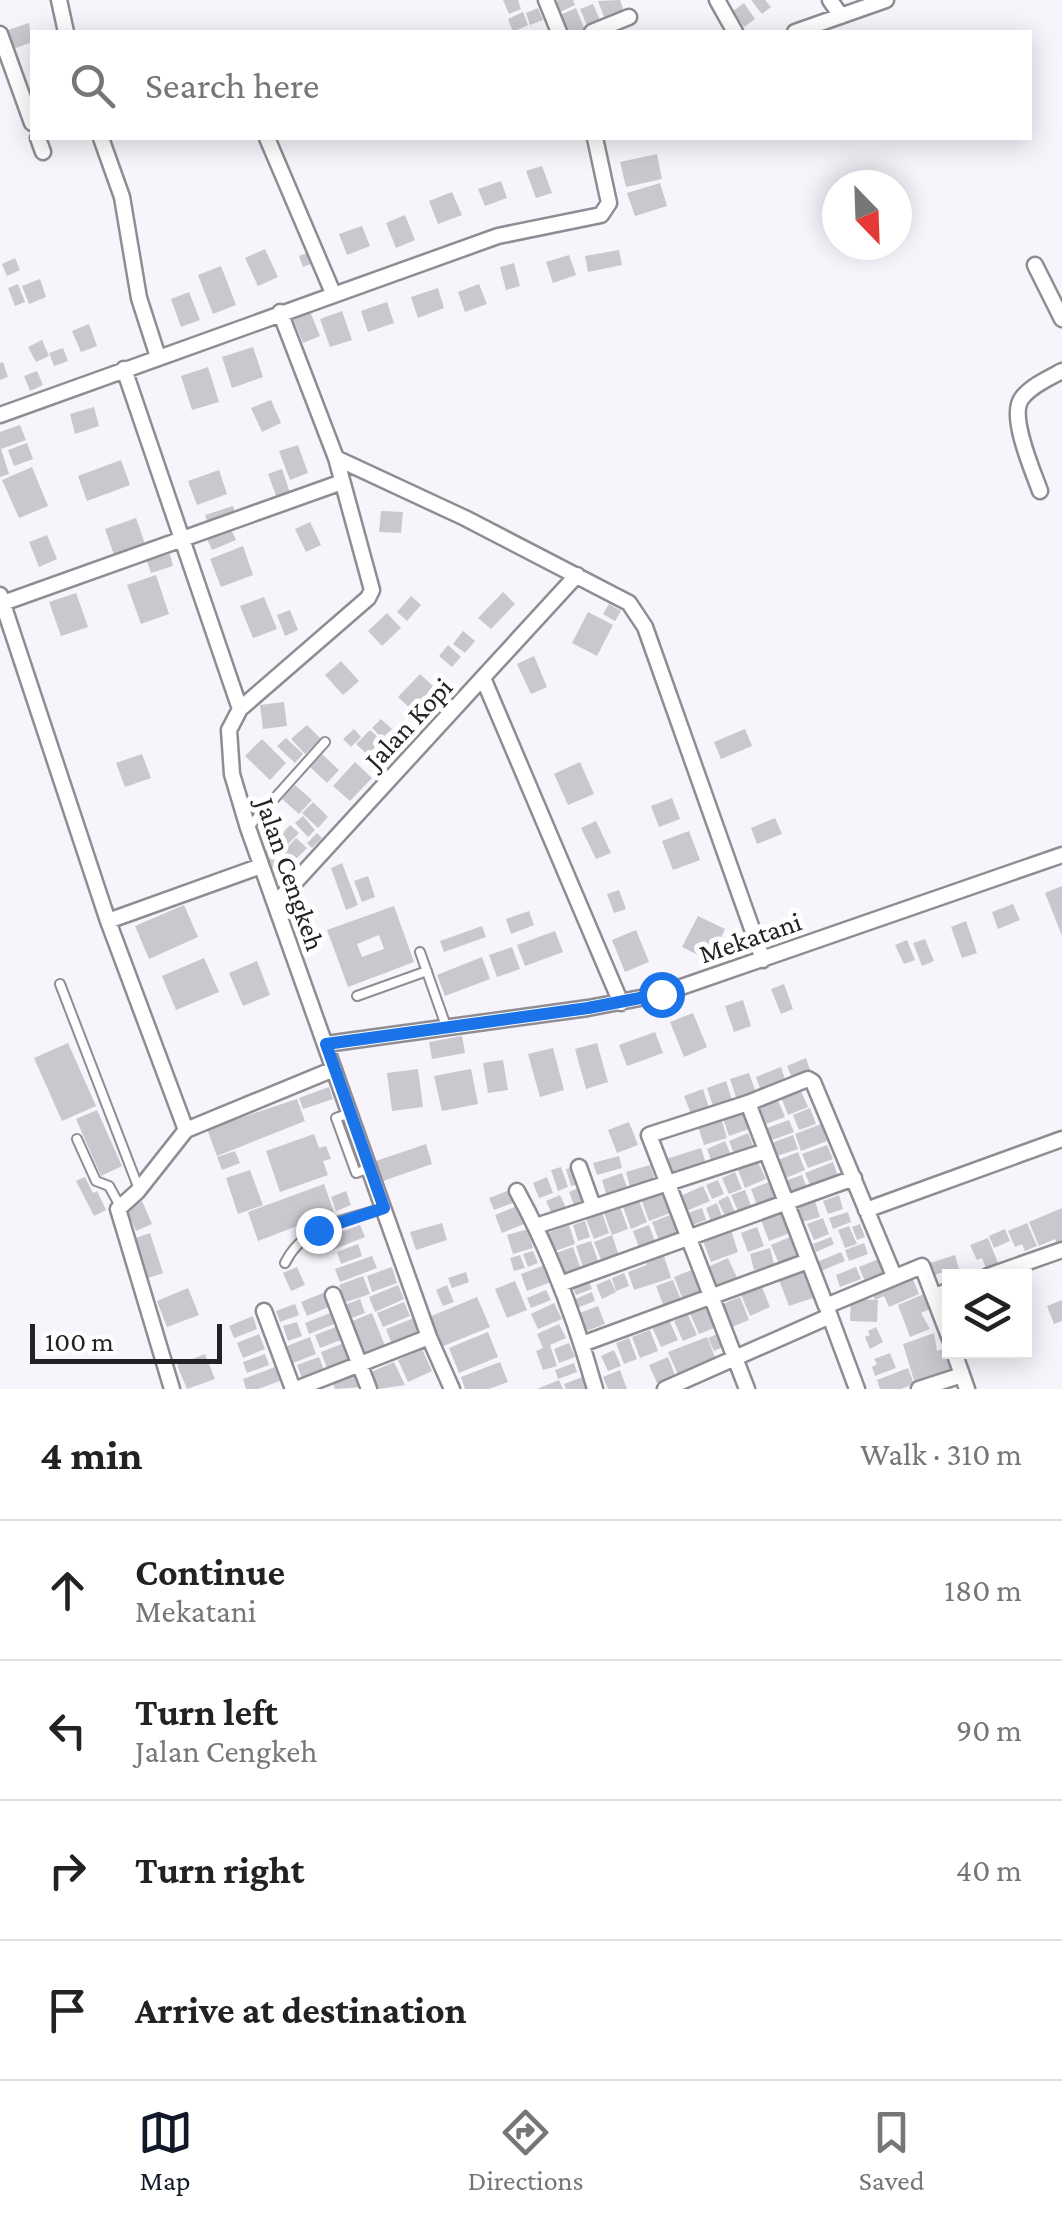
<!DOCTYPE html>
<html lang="en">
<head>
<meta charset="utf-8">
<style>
  :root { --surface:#fff; --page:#f2f2f2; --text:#222; --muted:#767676; --line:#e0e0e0; --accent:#111827 }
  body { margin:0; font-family:"Crimson Pro",serif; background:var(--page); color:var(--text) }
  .controls { position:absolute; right:30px; bottom:30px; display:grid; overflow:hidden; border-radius:0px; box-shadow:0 5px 25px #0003 }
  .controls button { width:90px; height:90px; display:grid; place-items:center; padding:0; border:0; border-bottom:2px solid var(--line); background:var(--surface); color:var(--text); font:50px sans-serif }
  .compass { position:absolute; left:822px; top:170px; width:90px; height:90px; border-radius:50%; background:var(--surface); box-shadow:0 5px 25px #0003; rotate:157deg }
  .scale { position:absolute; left:30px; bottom:25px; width:192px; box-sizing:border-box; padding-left:10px; border:5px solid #232225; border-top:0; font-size:28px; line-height:35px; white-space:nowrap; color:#232225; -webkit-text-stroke:8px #fff; paint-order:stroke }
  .stop { position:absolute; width:30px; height:30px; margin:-22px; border:8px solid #1a73e8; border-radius:50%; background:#fff }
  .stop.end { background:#1a73e8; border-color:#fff; box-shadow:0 2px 10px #0008 }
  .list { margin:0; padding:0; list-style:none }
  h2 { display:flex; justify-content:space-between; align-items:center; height:130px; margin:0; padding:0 40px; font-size:42px }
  h2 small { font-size:32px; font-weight:400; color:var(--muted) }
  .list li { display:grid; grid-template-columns:65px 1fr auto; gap:30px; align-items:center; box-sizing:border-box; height:140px; padding:0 40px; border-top:2px solid var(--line) }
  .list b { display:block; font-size:38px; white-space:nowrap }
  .list p { margin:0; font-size:32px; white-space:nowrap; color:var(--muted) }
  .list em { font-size:32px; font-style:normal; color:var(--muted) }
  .icon { flex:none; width:55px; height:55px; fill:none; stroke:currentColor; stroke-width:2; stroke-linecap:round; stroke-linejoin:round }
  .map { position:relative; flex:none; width:1062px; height:1389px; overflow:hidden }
  .search { position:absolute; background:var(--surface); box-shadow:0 5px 25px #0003; left:30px; right:30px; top:30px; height:110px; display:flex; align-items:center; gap:25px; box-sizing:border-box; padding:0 35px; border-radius:0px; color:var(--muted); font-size:38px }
  .sheet { height:690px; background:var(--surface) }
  nav { display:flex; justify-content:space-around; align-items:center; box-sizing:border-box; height:140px; border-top:2px solid var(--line); background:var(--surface); font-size:28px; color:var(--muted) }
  nav a { display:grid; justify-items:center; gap:5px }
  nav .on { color:var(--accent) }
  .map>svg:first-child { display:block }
  .building { fill:#cac7cf; fill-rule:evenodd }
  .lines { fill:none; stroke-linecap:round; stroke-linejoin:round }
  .service-casing { stroke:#8f8d93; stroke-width:12 }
  .minor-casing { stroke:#8f8d93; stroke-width:19 }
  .service { stroke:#fff; stroke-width:8 }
  .minor { stroke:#fff; stroke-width:14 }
  .route { stroke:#1a73e8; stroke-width:12 }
  .labels { text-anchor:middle; stroke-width:10; stroke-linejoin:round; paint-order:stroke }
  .street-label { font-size:28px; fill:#232225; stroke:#fff }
</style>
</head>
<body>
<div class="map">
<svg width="1062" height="1389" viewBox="0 0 1062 1389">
  <rect width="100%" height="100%" fill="#f7f4fb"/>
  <path class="building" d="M503,0h15l3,9 -12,5z
    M559,0h14l2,5 -17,8 -4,-11z
    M620,0l5,14 -19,8 -8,-21z
    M751,0h14l6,7 -9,7z
    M744,3l11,16 -11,8 -11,-16z
    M593,4l8,18 -13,6 -8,-19z
    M538,8l5,12 -13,5 -4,-12z
    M576,8l9,22 -20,2 -7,-16z
    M523,12l5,13 -15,7 -5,-13z
    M29,23l3,19 -21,8 -6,-19z
    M657,154l5,25 -36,8 -6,-25z
    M542,166l10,27 -16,5 -10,-27z
    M501,181l6,17 -22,8 -7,-17z
    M660,183l7,23 -32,10 -8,-23z
    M452,192l10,23 -24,9 -9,-23z
    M405,215l10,25 -19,8 -10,-25z
    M362,226l8,20 -23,9 -8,-21z
    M265,249l13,28 -20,9 -13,-28z
    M619,250l3,15 -34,7 -3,-16z
    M312,251l4,11 -13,5 -4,-11z
    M569,255l7,20 -23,8 -7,-21z
    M15,258l5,12 -13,6 -5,-12z
    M514,263l6,23 -14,4 -6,-23z
    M221,266l15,39 -23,9 -15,-39z
    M40,279l6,18 -17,7 -7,-18z
    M18,284l7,18 -10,4 -7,-18z
    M479,284l8,20 -22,8 -7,-20z
    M438,288l6,20 -26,10 -7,-21z
    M189,292l11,28 -19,7 -10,-28z
    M387,302l7,21 -26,9 -7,-21z
    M309,309l11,27 -17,7 -11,-27z
    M342,311l10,29 -22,7 -10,-28z
    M89,324l8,22 -16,6 -9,-21z
    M42,340l7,16 -13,6 -8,-15z
    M253,347l10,30 -31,11 -10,-31z
    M63,348l5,13 -14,5 -5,-13z
    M3,362l5,15 -8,3v-17z
    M208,367l11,35 -27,8 -11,-34z
    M37,371l6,14 -13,6 -6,-15z
    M271,400l10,23 -19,9 -11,-24z
    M94,407l5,19 -24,8 -5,-20z
    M20,425l6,15 -25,9 8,25 -9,3v-45z
    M27,443l6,16 -19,7 -6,-16z
    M298,445l10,28 -18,7 -11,-29z
    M121,460l9,25 -43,16 -9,-25z
    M32,467l16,39 -29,12 -17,-38z
    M282,469l8,24 -13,5 -9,-24z
    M219,470l8,24 -30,11 -9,-24z
    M233,506l4,11 -28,9 -4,-11z
    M381,511l22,1 -2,21 -22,-1z
    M136,518l9,26 -31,11 -9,-26z
    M310,522l11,23 -15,7 -11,-23z
    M231,529l5,11 -24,10 -5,-11z
    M47,535l10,24 -18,8 -10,-25z
    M243,546l10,29 -32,12 -11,-28z
    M170,554l3,12 -22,7 -4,-12z
    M156,575l13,39 -28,10 -14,-39z
    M503,592l12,12 -24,25 -13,-11z
    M76,593l12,34 -27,9 -12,-34z
    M411,596l10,9 -14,16 -10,-9z
    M264,597l13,32 -24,9 -13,-32z
    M609,604l12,7 -6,10 -12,-7z
    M290,610l8,20 -13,6 -8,-21z
    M588,612l25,13 -16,31 -25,-13z
    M387,613l14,15 -19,18 -14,-15z
    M463,631l12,10 -10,12 -12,-9z
    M448,645l13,12 -9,10 -13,-11z
    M534,656l13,31 -16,7 -14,-30z
    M341,661l18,20 -16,14 -18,-20z
    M420,674l14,13 -22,23 -14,-13z
    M284,702l3,24 -24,3 -3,-24z
    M381,719l11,10 -10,9 -10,-10z
    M307,725l14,14 -16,15 -14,-15z
    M354,729l7,8 -10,10 -8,-8z
    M745,729l7,17 -31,13 -7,-17z
    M370,730l11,10 -13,15 -12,-11z
    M286,738l17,16 -8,9 -18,-17z
    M262,739l24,24 -16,17 -25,-24z
    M142,754l9,24 -26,9 -9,-24z
    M322,754l17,16 -12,13 -17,-16z
    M355,762l17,16 -22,23 -17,-15z
    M580,762l14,32 -26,11 -14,-31z
    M295,785l17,15 -13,14 -17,-15z
    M672,798l8,21 -21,8 -8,-21z
    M313,802l15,15 -10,11 -16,-15z
    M303,816l12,14 -7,7 -13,-14z
    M775,818l7,16 -25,10 -6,-16z
    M596,821l15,32 -15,6 -15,-31z
    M290,825l9,8 -19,19 -8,-7z
    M689,831l11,29 -27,10 -11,-29z
    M317,833l5,5 -10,10 -5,-5z
    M296,838l11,10 -17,17 -10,-10z
    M269,847l12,11 -9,10 -12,-12z
    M342,863l16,42 -12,5 -15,-42z
    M368,876l7,21 -13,5 -8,-21z
    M1062,886v50l-17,-43z
    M619,890l7,19 -12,4 -7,-19z
    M1013,904l7,16 -22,9 -6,-17z
    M184,905l14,32 -49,22 -14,-33z
    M394,906l20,56 -66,25 -21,-57zM379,935l5,14 -22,8 -5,-13z
    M529,911l5,14 -23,9 -5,-15z
    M698,916l27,13 -15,32 -28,-14z
    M966,921l11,32 -15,5 -11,-31z
    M482,926l4,11 -42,15 -4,-11z
    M636,930l13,32 -24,10 -13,-32z
    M555,931l8,21 -38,14 -8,-21z
    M925,939l9,22 -12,5 -9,-23z
    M907,940l8,20 -11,4 -9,-19z
    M512,947l8,22 -23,8 -8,-22z
    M482,957l8,22 -45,17 -8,-21z
    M204,958l15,34 -43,18 -14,-34z
    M257,961l13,34 -27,11 -14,-33z
    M784,984l9,25 -12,5 -10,-25z
    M743,1000l8,26 -17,6 -9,-26z
    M693,1013l14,34 -23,10 -14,-35z
    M655,1032l8,21 -36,13 -8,-21z
    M462,1036l3,17 -33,6 -3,-17z
    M68,1043l28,63 -34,15 -28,-63z
    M597,1043l11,39 -22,7 -11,-40z
    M553,1048l11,42 -24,7 -12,-43z
    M806,1058l5,15 -18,7 -6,-14z
    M503,1060l5,30 -20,3 -5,-30z
    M781,1067l5,15 -25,9 -5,-14z
    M418,1069l5,38 -31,4 -5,-38z
    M471,1069l7,35 -36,7 -8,-35z
    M749,1073l7,20 -19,7 -7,-21z
    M726,1081l6,19 -19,6 -6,-18z
    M329,1087l4,12 -30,10 -4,-11z
    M703,1089l6,19 -18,6 -7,-18z
    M800,1089l8,18 -20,8 -7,-18z
    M777,1098l8,19 -22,8 -8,-18z
    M297,1099l8,22 -88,35 -10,-27z
    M810,1108l6,16 -17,6 -6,-15z
    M742,1109l7,20 -20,7 -7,-20z
    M97,1110l25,56 -21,10 -25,-57z
    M721,1118l6,20 -23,7 -6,-19z
    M789,1120l5,12 -22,8 -5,-12z
    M629,1122l9,23 -21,8 -9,-23z
    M821,1124l6,17 -26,10 -6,-17z
    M748,1133l6,15 -19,8 -6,-15z
    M314,1134l5,14 7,-2 5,13 -8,2 5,14 -48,17 -14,-41z
    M793,1135l5,14 -21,7 -5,-13z
    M725,1141l6,14 -19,8 -5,-14z
    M426,1144l6,20 -52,18 -7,-20z
    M827,1145l6,14 -25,9 -6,-14z
    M701,1148l6,19 -38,12 -6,-19z
    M235,1151l5,12 -18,7 -5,-13z
    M798,1152l7,18 -19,8 -8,-18z
    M619,1156l3,12 -25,7 -4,-12z
    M758,1162l8,17 -21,9 -7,-18z
    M833,1162l6,17 -27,11 -7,-17z
    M650,1165l6,17 -25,8 -5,-18z
    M561,1167l7,20 -10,4 -7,-21z
    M576,1167l5,17 -10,2 -5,-17z
    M250,1170l13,35 -25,9 -12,-36z
    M735,1172l7,17 -13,5 -7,-16z
    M622,1173l6,17 -21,7 -5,-17z
    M802,1175l6,16 -17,6 -6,-16z
    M85,1177l8,16 4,-2 9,19 -12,6 -18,-35z
    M547,1177l6,16 -14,5 -6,-15z
    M718,1180l6,14 -12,5 -6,-14z
    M769,1182l7,19 -18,7 -7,-19z
    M324,1184l10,28 -76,29 -10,-29z
    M703,1186l7,15 -26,11 -6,-15z
    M581,1187l5,13 -12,5 -5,-13z
    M661,1188l9,25 -21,8 -9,-25z
    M510,1190l5,12 -21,8 -5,-12z
    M745,1190l6,16 -13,5 -7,-16z
    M346,1191l5,14 -15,6 -5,-14z
    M560,1195l6,13 -14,6 -6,-13z
    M839,1195l4,14 -15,5 -5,-13z
    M728,1196l7,16 -10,4 -7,-15z
    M638,1198l9,24 -16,7 -9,-25z
    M142,1201l10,23 -16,7 -10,-23z
    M815,1201l5,16 -18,5 -5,-15z
    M717,1203l5,14 -11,4 -5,-13z
    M619,1204l9,25 -16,6 -9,-25z
    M517,1206l7,18 -22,9 -7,-18z
    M702,1208l4,12 -16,6 -5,-12z
    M1062,1208v39l-3,1 -4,-9 -16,7 -10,-24z
    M781,1212l9,21 -21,8 -8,-21z
    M848,1212l3,10 -18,7 -4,-11z
    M602,1213l7,20 -15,6 -8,-20z
    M670,1215l8,20 -18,8 -8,-21z
    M823,1218l6,16 -15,6 -7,-16z
    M585,1221l5,16 -12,4 -5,-16z
    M442,1223l5,17 -31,10 -6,-18z
    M1027,1223l10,23 -12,5 -3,-7 -7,3 -7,-16z
    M860,1224l5,13 -8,3 -5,-13z
    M360,1225l5,12 -33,13 -5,-13z
    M569,1225l6,19 -23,8 -7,-18z
    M649,1225l7,19 -16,6 -7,-19z
    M849,1226l8,18 -12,4 -7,-18z
    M757,1227l7,19 -16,6 -7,-19z
    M528,1229l5,19 -20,6 -6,-19z
    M1005,1229l5,12 -16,7 -5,-12z
    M731,1230l7,22 -27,10 -8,-21z
    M150,1233l13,40 -21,7 -12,-40z
    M612,1235l7,21 -17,6 -8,-20z
    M790,1237l10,23 -19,8 -10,-23z
    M831,1237l3,7 -18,8 -3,-8z
    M988,1238l10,25 -12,5 -4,-10 -5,2 -7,-15z
    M591,1241l8,23 -15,6 -8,-24z
    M864,1243l4,11 -19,7 -4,-11z
    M358,1244l4,12 -21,8 -4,-12z
    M573,1247l9,25 -20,7 -9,-25z
    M770,1248l4,16 -20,6 -4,-16z
    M533,1251l5,12 -10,4 -5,-13z
    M841,1252l4,9 -24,10 -4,-9z
    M663,1253l8,25 -37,12 -6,-18 19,-7 -2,-6z
    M520,1255l5,13 -11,3 -4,-13z
    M955,1255l6,21h-11l-1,11 -6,-15 -8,3 -5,-12z
    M372,1256l5,12 -37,14 -5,-13z
    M728,1258l11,24 -20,9 -11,-24z
    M881,1258l8,18 -22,10 -8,-19z
    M545,1265l6,17 -24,9 -6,-17z
    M297,1267l8,18 -14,6 -8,-18z
    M392,1267l5,16 -25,9 -5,-16z
    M856,1267l5,12 -21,8 -4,-12z
    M694,1269l9,23 -20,8 -9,-23z
    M803,1271l10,27 -24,8 -10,-26z
    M466,1272l3,10 -17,6 -4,-10z
    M624,1273l5,13 -13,5 -4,-13z
    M911,1274l8,20 -30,13 -5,-11 -9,4 -4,-10z
    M363,1276l7,18 -24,8 -7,-17z
    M610,1279l6,13 -14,7 -6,-14z
    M673,1280l8,20 -17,7 -8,-21z
    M515,1281l12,29 -20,8 -12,-29z
    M589,1282l3,7 -16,6 -3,-7z
    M398,1285l6,14 -29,13 -6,-15z
    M447,1285l7,17 -11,4 -7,-16z
    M762,1287l8,20 -20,9 -9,-21z
    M188,1288l11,27 -32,12 -10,-26z
    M546,1290l5,10 -20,8 -4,-10z
    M592,1292l3,9 -18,7 -4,-8z
    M323,1293l6,14 -22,9 -6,-14z
    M926,1293l6,15 -11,5 9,16 -20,8 -12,-32z
    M477,1297l13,30 -49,20 -12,-30z
    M740,1297l9,23 -22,9 -9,-23z
    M360,1299l5,14 -18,7 -5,-14z
    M851,1299l27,1 -1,22 -27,-1z
    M1062,1300v21l-8,3 -7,-18z
    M404,1302l6,14 -27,11 -6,-14z
    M554,1303l8,16 -24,10 -7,-15z
    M295,1304l4,11 -19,7 -4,-11z
    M707,1304l10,23 -18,7 -10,-23z
    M598,1306l7,18 -21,8 -7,-18z
    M330,1313l4,11 -25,10 -4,-11z
    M372,1313l13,33 -22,9 -13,-33z
    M688,1315l9,20 -14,6 -9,-20z
    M253,1316l4,13 -23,9 -5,-12z
    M414,1318l7,18 -28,11 -7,-18z
    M669,1320l9,20 -17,7 -9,-20z
    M297,1322l5,14 -14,5 -5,-15z
    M559,1324l7,14 -16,7 7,21 -14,4 -7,-19 7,-3 -6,-14z
    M336,1327l5,13 -21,8 -5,-13z
    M876,1327l7,15 -13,7 -5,-12 5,-2 -2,-4z
    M650,1330l8,21 -18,7 -8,-21z
    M488,1332l10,25 -39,16 -10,-25z
    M722,1332l5,13 -13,6 -6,-13z
    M934,1333l3,18 9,-3 8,25 -38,14 -13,-43z
    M259,1334l6,15 -22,9 -6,-15z
    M310,1337l6,17 -23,9 -6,-17z
    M707,1337l10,25 -38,15 -11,-25z
    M629,1338l8,21 -13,5 -8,-21z
    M344,1343l8,19 -24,9 -7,-19z
    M569,1343l6,14 -16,6 -5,-14z
    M422,1349l10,22 -24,11 -10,-22z
    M614,1350l7,16 -13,5 -7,-15z
    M890,1353l6,15 -21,8 -3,-9 5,-3 -3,-5z
    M205,1354l10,25 -28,10 -10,-24z
    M265,1354l4,11 -22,8 -4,-11z
    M319,1357l5,13 -22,8 -5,-13z
    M668,1357l7,18 -18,8 -8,-18z
    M394,1362l11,23 -26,4 -8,-17z
    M500,1362l8,20 -19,7h-24l-4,-12z
    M574,1363l3,9 -19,7 -3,-9z
    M275,1367l5,14 -22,8h-12l-3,-10z
    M908,1368l6,16 -13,5h-21l-3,-9z
    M620,1370l7,19h-19l-5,-12z
    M357,1372l6,15 -28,2 -3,-8z
    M585,1376l5,13h-24l-2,-5z
    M559,1380l4,9h-26z"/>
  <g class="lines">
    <g class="service-casing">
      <path id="service" d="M248,828l77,-86
        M420,952l26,74
        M60,984l79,205
        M357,996l70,-25
        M350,1113l-14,5 20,55 14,-5
        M77,1139l19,42 13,5 11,20
        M285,1263c19,-39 61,-43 99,-55"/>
    </g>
    <g class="minor-casing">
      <path id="minor" d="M59,0l7,32
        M546,0l13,32
        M717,0l18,32
        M830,0l11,16
        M592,32l37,-15
        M795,32l91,-32
        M0,34l32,89
        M38,138l5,14
        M101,138l21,59 17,101 19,59
        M267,138l66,155
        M1035,265l27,54
        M280,312l56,146 36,132 -4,8 -128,111 -11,21 3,44 16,54 181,509 23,52
        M124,369l116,340
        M0,415l498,-179 103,-21 8,-12 -14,-65
        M336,458l129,60 164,85 16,24 118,333
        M1040,491c-7,-20 -32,-76 -18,-93 9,-12 27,-20 40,-27
        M0,595l108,326 78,209
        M3,603l339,-121
        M483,678l138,325
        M275,904l302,-329
        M108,921l153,-55
        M326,1044l262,-36 73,-14 401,-139
        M748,1103l78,203 96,-40 28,73
        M579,1167l14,39
        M517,1191c34,62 59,130 78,198
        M866,1210l196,-71
        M536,1226l230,-75
        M988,1276l74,-26
        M560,1284l294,-106
        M333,1295l36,94
        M935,1296l15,-6
        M264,1311l29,78
        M828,1311l29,78
        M582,1344l226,-83
        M954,1352l13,37
        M172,1389l-54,-180 19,-17 49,-62 148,-61
        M296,1389l133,-52
        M665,1389l165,-73
        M747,1389l-98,-254 99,-32 60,-24 5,3 81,194
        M919,1389l43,-14"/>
    </g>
    <use href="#service" class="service"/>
    <use href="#minor" class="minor"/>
  </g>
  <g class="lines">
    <path class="route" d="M318,1230l66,-22 -58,-164 262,-36 73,-14"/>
  </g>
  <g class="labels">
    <g class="street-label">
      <text transform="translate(408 723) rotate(-47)" y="10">Jalan Kopi</text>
      <text transform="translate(291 874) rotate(71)" y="10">Jalan Cengkeh</text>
      <text transform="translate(750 937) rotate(-19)" y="10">Mekatani</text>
    </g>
  </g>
</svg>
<div class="controls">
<button><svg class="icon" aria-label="layers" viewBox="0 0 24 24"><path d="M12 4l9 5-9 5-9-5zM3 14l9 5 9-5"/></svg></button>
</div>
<svg class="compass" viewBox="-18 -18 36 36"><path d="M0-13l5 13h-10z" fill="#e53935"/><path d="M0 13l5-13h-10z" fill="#767676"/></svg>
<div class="scale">100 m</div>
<div class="stop" style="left:661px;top:994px"></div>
<div class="stop end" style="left:318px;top:1230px"></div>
<div class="search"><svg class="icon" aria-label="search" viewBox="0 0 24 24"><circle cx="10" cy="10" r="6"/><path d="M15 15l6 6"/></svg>Search here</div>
</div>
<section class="sheet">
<h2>4 min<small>Walk · 310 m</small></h2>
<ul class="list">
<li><svg class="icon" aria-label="ahead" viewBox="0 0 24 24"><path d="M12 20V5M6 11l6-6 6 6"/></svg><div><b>Continue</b><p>Mekatani</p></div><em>180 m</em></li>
<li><svg class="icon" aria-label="left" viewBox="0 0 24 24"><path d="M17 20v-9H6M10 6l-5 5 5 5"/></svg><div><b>Turn left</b><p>Jalan Cengkeh</p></div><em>90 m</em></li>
<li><svg class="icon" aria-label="right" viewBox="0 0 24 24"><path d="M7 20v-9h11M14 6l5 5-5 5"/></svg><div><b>Turn right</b></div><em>40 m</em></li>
<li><svg class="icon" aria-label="arrive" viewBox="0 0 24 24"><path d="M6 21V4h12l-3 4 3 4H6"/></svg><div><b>Arrive at destination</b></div></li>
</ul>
</section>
<nav>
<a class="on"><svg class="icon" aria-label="map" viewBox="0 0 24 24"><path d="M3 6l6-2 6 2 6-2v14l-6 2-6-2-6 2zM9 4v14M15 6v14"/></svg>Map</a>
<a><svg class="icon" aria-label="directions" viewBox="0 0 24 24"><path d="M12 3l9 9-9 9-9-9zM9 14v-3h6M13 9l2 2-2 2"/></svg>Directions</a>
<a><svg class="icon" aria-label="saved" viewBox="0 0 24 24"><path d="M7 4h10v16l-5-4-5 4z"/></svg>Saved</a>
</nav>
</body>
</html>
